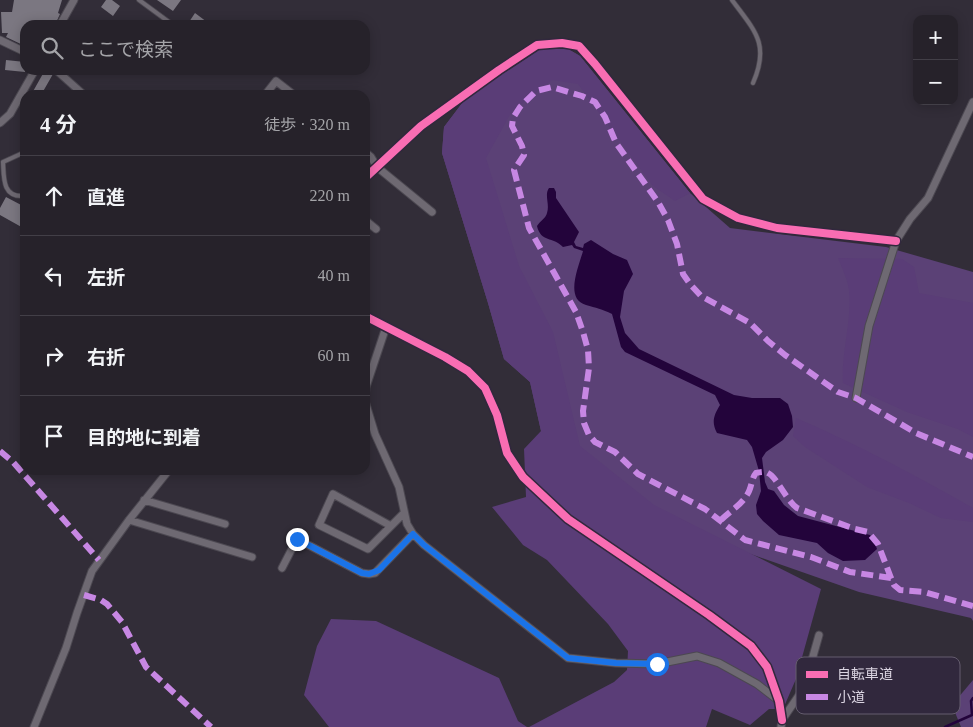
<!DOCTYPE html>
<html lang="ja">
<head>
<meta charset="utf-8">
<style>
  :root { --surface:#26222a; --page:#2e2a32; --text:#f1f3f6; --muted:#a4a4a8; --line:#423f47 }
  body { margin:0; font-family:"Times New Roman","Noto Sans JP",serif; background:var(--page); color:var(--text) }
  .controls { position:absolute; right:15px; top:15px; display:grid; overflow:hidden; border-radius:10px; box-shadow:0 2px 12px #0003 }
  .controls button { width:45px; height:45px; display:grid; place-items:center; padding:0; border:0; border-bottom:1px solid var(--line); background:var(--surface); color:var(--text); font:25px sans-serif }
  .stop { position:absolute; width:15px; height:15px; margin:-11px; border:4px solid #1a73e8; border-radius:50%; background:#fff }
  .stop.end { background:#1a73e8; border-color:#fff; box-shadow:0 1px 5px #0008 }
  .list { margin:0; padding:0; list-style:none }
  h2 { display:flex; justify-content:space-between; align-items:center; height:65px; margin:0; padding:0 20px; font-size:21px }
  h2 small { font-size:16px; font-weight:400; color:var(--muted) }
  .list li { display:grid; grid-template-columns:32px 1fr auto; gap:15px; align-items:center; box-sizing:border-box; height:80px; padding:0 20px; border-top:1px solid var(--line) }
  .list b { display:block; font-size:19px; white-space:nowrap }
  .list em { font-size:16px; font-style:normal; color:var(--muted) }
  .icon { flex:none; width:28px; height:28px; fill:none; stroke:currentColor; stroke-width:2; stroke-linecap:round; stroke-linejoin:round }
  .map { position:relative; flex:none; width:973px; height:727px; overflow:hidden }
  .search { position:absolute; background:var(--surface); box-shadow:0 2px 12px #0003; left:20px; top:20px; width:350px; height:55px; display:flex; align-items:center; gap:12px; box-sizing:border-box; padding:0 18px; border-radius:15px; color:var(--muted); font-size:19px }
  .panel { position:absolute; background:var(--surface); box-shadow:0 2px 12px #0003; left:20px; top:90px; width:350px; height:385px; border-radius:15px }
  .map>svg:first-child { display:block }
  .green { fill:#5b4176 }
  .forest { fill:#5a3d77 }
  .water { fill:#23043b }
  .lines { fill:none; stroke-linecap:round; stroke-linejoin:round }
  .stream { stroke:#23043b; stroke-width:2.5 }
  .building { fill:#7b7781 }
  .lane-casing { stroke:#4c4851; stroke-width:5.5 }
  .street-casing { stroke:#4c4851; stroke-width:9 }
  .lane { stroke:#6e6972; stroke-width:4 }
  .street { stroke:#6e6972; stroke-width:7 }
  .quiet { stroke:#c787e3; stroke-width:6; stroke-dasharray:12 6; stroke-linecap:butt }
  .cycleway-casing { stroke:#31283d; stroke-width:11 }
  .cycleway { stroke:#f96db3; stroke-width:8 }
  .route { stroke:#1a73e8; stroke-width:6 }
  .key { fill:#31283d; stroke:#645c6e; stroke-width:1 }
  .key-label { font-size:14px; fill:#dad4e1 }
</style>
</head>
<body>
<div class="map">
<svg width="973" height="727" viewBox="0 0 973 727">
  <rect width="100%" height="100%" fill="#322d38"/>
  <path class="green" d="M541,49h27l12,7 110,137 40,35 156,19 87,25v349l-2,-3 -112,-26 -237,-83 -81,-78 -11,-49 -26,-23 -16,-56 -46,-150 2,-26 22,-29z
    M973,680v47h-12l-9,-22z"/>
  <path class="forest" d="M541,49h27l12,7 110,137 -15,8 -22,-15 -75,-102 -26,-4 -40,31 -26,47 33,108 34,66 27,114 74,59 167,84 -25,90 -13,30h-14l-19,16 -38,-16 -6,18h-177l85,-45 13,-12 1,-19 -20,-27 -61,-64 -24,-15 -31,-38 34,-10 -2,-48 17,-18 -11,-49 -26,-23 -16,-56 -46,-150 2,-26 22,-29z
    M838,258l64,1 12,8 5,26 54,10v134l-15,-8 -51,-17 -64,-29c-2,-31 9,-61 6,-92 -1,-11 -7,-23 -11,-33z
    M796,418c61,26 119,57 177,90v14l-32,-4 -32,-15 -42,-16 -62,-40 -12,-11z
    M331,619l45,2 123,57 19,43 9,6h-198l-25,-32 13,-49z"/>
  <path class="water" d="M549,188h5l2,4v6l23,34 -5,10 2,4 7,2 1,-4 7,-4 22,14 14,6 6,14 -9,17 -4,26 5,16 14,16 95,46 18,3h28l8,6 4,12 1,11 -10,13 -17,12 -4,6 3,24 3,7 6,2 10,14 14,11 72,19 4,6 3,8 -12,11 -22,1 -15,-8 -11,-10 -38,-8 -16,-14 -6,-7 -1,-9 5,-14 -2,-20 -7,-24 -5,-7 -30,-7c-6,-11 -3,-18 3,-28l-5,-10 -90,-43 -4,-5 -9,-33c-10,-5 -16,-6 -26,-9 -22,-6 -7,-39 -3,-54l-9,-3 -2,-3 -9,2c-10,-11 -22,-4 -26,-21 3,-5 9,-8 10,-13 3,-9 -3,-18 2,-25z"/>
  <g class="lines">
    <path class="stream" d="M945,727l27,-12 -1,-14 2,-3"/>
  </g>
  <path class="building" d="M14,0h48l-4,13 2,1 -5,11h-30v21l-19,-9 2,-4h-6l-1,-21h11z
    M106,0h6l8,6 -7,10 -12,-9z
    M157,0h24l-8,11z
    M195,13l16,12h-24z
    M6,60l19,2v10l-20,-2z
    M45,70l8,4 -12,21h-10z
    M6,197l19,10v22l-25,-14v-7z"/>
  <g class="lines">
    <g class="lane-casing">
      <path id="lane" d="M139,0l34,25
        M732,0c23,31 38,44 21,83
        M3,162c1,15 -1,35 20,34l2,-4
        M3,162l22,-10"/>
    </g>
    <g class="street-casing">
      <path id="street" d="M60,25l14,-25
        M0,40l25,12
        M56,70l28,25
        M265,95l11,-14 18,14
        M0,123l10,-9 25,-44
        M365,152l6,5 6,10 55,45
        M365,178l56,-52 78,-56 38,-25 25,-2 17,3 16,18 108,135 35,19 39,10 119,13
        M365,220l11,9
        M365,316l80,41 23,14 17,17 12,27 10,38 16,24 45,42 141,96 42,31 16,21 12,34 3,19
        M856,398l13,-72 27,-85 14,-22 18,-21 45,-96
        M365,399l1,-12 20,-60
        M365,401l10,33 24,53 8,37 6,10 11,11 144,113 48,5 41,1 40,-8 22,7 38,21 22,17
        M144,500l81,24
        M129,520l123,37
        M391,526l-58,-32 -14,31 49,24 36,-36
        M282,568l15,-29 65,34 7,1 6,-1 38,-39
        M34,727l32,-79 11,-35 15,-42 37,-51 40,-50
        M781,727l1,-7 22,-32 15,-53"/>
    </g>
    <use href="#lane" class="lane"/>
    <use href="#street" class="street"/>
    <path class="quiet" d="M0,451l13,11 86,98
      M721,520c8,-8 20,-15 26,-25 5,-7 4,-16 9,-22 4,-1 9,-2 12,0 8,3 18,27 29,35l58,21 13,3 10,12 13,34 3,7 6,5 24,2 49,14
      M891,578l-41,-6 -39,-15 -66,-17 -40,-31 -67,-35 -23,-22 -20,-10 -6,-7 -5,-12 -1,-12 6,-43 -1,-18 -5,-18 -7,-20 -47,-84 -15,-58 10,-15 -2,-9 -10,-20 1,-8 7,-11 16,-16 16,-4 30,9 13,6 10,15 11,26 42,59 10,18 9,24 6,30 7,10 11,12 49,27 18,18 17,14 53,37 18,6 60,35 57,24
      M84,595l17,5 6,4 15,18 24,45 65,60"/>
    <g class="cycleway-casing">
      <path id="cycleway" d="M365,178l56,-52 78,-56 38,-25 25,-2 17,3 16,18 108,135 35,19 39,10 119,13
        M365,316l80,41 23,14 17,17 12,27 10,38 16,24 45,42 141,96 42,31 16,21 12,34 3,19"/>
    </g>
    <use href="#cycleway" class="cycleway"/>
  </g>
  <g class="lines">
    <path class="route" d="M297,539l65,34 7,1 10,-4 34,-36 11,11 144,113 48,5 41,1"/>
  </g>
  <rect x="796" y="657" width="164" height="57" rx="8" class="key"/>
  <rect x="806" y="671" width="22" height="7" fill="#f96db3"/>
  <rect x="806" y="694" width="22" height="6" fill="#c787e3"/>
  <g class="key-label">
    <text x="837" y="679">自転車道</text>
    <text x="837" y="702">小道</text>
  </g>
</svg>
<div class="controls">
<button>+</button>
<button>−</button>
</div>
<div class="stop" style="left:657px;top:664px"></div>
<div class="stop end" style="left:297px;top:539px"></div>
<div class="search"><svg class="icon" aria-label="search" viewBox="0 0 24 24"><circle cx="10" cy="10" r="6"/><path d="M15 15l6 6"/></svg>ここで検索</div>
<section class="panel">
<h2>4 分<small>徒歩 · 320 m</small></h2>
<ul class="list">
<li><svg class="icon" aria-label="ahead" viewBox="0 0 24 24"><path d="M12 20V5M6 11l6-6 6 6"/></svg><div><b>直進</b></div><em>220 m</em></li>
<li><svg class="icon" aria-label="left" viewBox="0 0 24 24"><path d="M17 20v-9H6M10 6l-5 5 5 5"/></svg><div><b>左折</b></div><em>40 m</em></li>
<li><svg class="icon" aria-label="right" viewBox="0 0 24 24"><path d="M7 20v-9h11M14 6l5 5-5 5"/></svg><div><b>右折</b></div><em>60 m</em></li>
<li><svg class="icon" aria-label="arrive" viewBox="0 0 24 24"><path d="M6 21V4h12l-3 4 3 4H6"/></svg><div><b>目的地に到着</b></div></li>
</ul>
</section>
</div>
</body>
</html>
